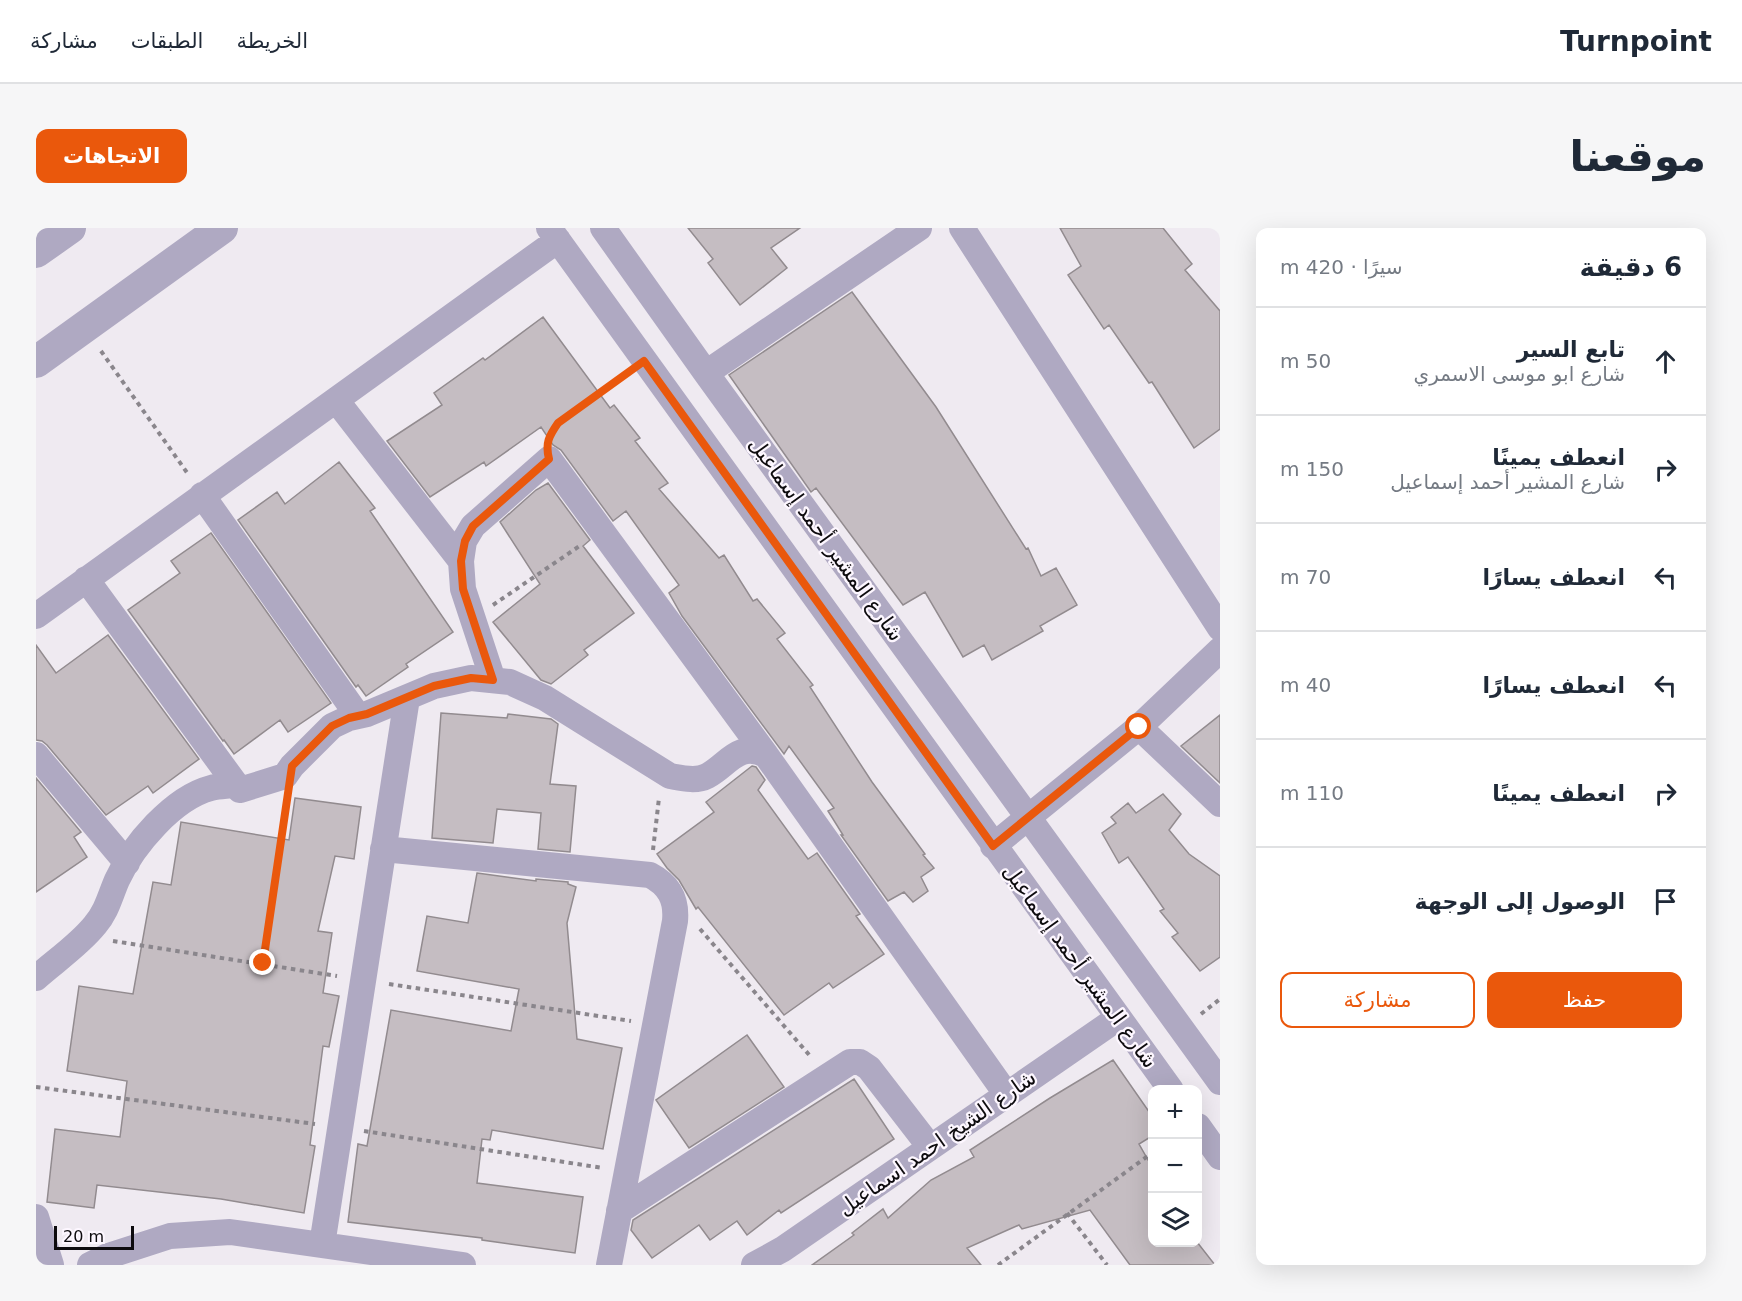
<!DOCTYPE html>
<html lang="ar">
<head>
<meta charset="utf-8">
<style>
  :root { --surface:#fff; --page:#f6f6f7; --text:#1f2937; --muted:#747a83; --line:#e0e1e3; --accent:#ea580c }
  body { margin:0; font-family:"DejaVu Sans",Vazirmatn,sans-serif; background:var(--page); color:var(--text); direction:rtl }
  .controls { position:absolute; right:18px; bottom:18px; display:grid; overflow:hidden; border-radius:12px; box-shadow:0 6px 24px #0002 }
  .controls button { width:54px; height:54px; display:grid; place-items:center; padding:0; border:0; border-bottom:2px solid var(--line); background:var(--surface); color:var(--text); font:30px sans-serif }
  .scale { position:absolute; left:18px; bottom:15px; width:80px; box-sizing:border-box; padding-left:6px; border:3px solid #0d0b0e; border-top:0; font-size:16px; line-height:21px; white-space:nowrap; color:#0d0b0e; -webkit-text-stroke:4px #fdf7ff; paint-order:stroke }
  .stop { position:absolute; width:18px; height:18px; margin:-14px; border:4px solid #ea580c; border-radius:50%; background:#fff }
  .stop.end { background:#ea580c; border-color:#fff; box-shadow:0 2px 6px #0008 }
  .list { margin:0; padding:0; list-style:none }
  h2 { display:flex; justify-content:space-between; align-items:center; height:78px; margin:0; padding:0 24px; font-size:26px }
  h2 small { font-size:20px; font-weight:400; color:var(--muted) }
  .list li { display:grid; grid-template-columns:39px 1fr auto; gap:18px; align-items:center; box-sizing:border-box; height:108px; padding:0 24px; border-top:2px solid var(--line) }
  .list b { display:block; font-size:22px; white-space:nowrap }
  .list p { margin:0; font-size:20px; white-space:nowrap; color:var(--muted) }
  .list em { font-size:20px; font-style:normal; color:var(--muted) }
  .actions { display:flex; gap:12px; padding:18px 24px }
  .actions a { flex:1; padding:14px 0; border:2px solid var(--accent); border-radius:12px; text-align:center; font-size:21px; color:var(--accent) }
  .actions .main { background:var(--accent); color:#fff }
  .icon { flex:none; width:33px; height:33px; fill:none; stroke:currentColor; stroke-width:2; stroke-linecap:round; stroke-linejoin:round }
  .map { position:relative; flex:none; width:1184px; height:1037px; overflow:hidden; direction:ltr; border-radius:12px }
  header { display:flex; align-items:center; gap:36px; box-sizing:border-box; height:84px; padding:0 30px; background:var(--surface); border-bottom:2px solid var(--line) }
  header strong { font-size:28px }
  nav { display:flex; gap:33px; margin-inline-start:auto; font-size:21px }
  .intro { display:flex; align-items:center; justify-content:space-between; box-sizing:border-box; height:144px; padding:0 36px }
  h1 { margin:0; font-size:42px }
  .button { padding:15px 27px; border-radius:12px; background:var(--accent); color:#fff; font-size:21px; font-weight:700 }
  main { display:flex; gap:36px; padding:0 36px }
  aside { flex:1; background:var(--surface); border-radius:12px; box-shadow:0 6px 24px #0002 }
  .map>svg:first-child { display:block }
  .building { fill:#c5bdc2; stroke:#928b8f; stroke-width:1.5 }
  .lines { fill:none; stroke-linecap:round; stroke-linejoin:round }
  .path { stroke:#8a868c; stroke-width:4; stroke-dasharray:4.5 4.5; stroke-linecap:butt }
  .minor { stroke:#afa9c2; stroke-width:26 }
  .tertiary { stroke:#afa9c2; stroke-width:32 }
  .route { stroke:#ea580c; stroke-width:8 }
  .labels { text-anchor:middle; stroke-width:4.5; stroke-linejoin:round; paint-order:stroke }
  .street-label { font-size:21px; fill:#0d0b0e; stroke:#fdf7ff }
</style>
</head>
<body>
<header>
<strong>Turnpoint</strong>
<nav><a>الخريطة</a><a>الطبقات</a><a>مشاركة</a></nav>
</header>
<div class="intro"><h1>موقعنا</h1><a class="button">الاتجاهات</a></div>
<main>
<aside>
<h2>6 دقيقة<small>سيرًا · 420 m</small></h2>
<ul class="list">
<li><svg class="icon" aria-label="ahead" viewBox="0 0 24 24"><path d="M12 20V5M6 11l6-6 6 6"/></svg><div><b>تابع السير</b><p>شارع ابو موسى الاسمري</p></div><em>50 m</em></li>
<li><svg class="icon" aria-label="right" viewBox="0 0 24 24"><path d="M7 20v-9h11M14 6l5 5-5 5"/></svg><div><b>انعطف يمينًا</b><p>شارع المشير أحمد إسماعيل</p></div><em>150 m</em></li>
<li><svg class="icon" aria-label="left" viewBox="0 0 24 24"><path d="M17 20v-9H6M10 6l-5 5 5 5"/></svg><div><b>انعطف يسارًا</b></div><em>70 m</em></li>
<li><svg class="icon" aria-label="left" viewBox="0 0 24 24"><path d="M17 20v-9H6M10 6l-5 5 5 5"/></svg><div><b>انعطف يسارًا</b></div><em>40 m</em></li>
<li><svg class="icon" aria-label="right" viewBox="0 0 24 24"><path d="M7 20v-9h11M14 6l5 5-5 5"/></svg><div><b>انعطف يمينًا</b></div><em>110 m</em></li>
<li><svg class="icon" aria-label="arrive" viewBox="0 0 24 24"><path d="M6 21V4h12l-3 4 3 4H6"/></svg><div><b>الوصول إلى الوجهة</b></div></li>
</ul>
<div class="actions"><a class="main">حفظ</a><a>مشاركة</a></div>
</aside>
<div class="map">
<svg width="1184" height="1037" viewBox="0 0 1184 1037">
  <rect width="100%" height="100%" fill="#efeaf1"/>
  <path class="building" d="M652,0h112l-29,20 16,20 -47,37 -32,-42 5,-4z
    M1024,0h103l29,36 -7,6 35,41v118l-26,19 -42,-66 -3,1 -40,-58 -5,4 -36,-54 13,-9z
    M816,64l84,115 90,142 2,-1 13,28 15,-8 21,37 -37,21 3,5 -51,29 -8,-15 -21,12 -38,-65 -22,13 -87,-117 -5,4 -82,-117z
    M507,89l67,91 4,-3 26,33 -5,3 33,42 -9,6 60,69 5,-3 29,46 4,-2 28,34 -8,6 36,46 -3,2 62,95 53,72 -2,1 11,13 -13,9 7,14 -15,11 -9,-10 -16,9 -47,-66h2l-15,-24 6,-3 -45,-62 -5,8 -102,-138 -13,-23 10,-8 -53,-74 -13,10 -52,-71 -8,-5 -12,-18 -55,39 -2,-4 -54,35 -43,-56 55,-36 -8,-12 49,-35 2,2z
    M303,234l36,46 -5,3 83,121 -47,32 2,3 -42,29 -8,-11 -2,2 -118,-167 39,-28 8,12z
    M512,255l42,57 -7,6 51,67 -50,37 4,5 -37,29 -10,-4 -48,-58 47,-38 -40,-62 36,-32z
    M175,305l120,170 -43,29 -8,-12 -46,34 -10,-14 -1,1 -95,-131 52,-37 -9,-12z
    M72,407l91,124 -46,34 -5,-7 -42,29 -59,-70 -5,-4 -6,-1v-95l20,28z
    M405,485l66,5 1,-4 43,5 7,5 -8,60 26,2 -6,66 -32,-3 3,-36 -44,-4 -4,34 -61,-5z
    M1184,487v68l-39,-37z
    M716,538l4,1 9,13 -7,10 50,69 9,-6 43,61 -4,2 28,38 -51,34 -4,-5 -45,32 -86,-108 -2,2 -17,-29 -12,-12 -10,-14 57,-42 -8,-10z
    M0,550l45,54 -7,5 13,20 -51,35z
    M1127,566l18,20 -12,16 20,24 31,22v81l-20,14 -28,-34 6,-4 -18,-22 4,-2 -36,-52 -9,6 -17,-30 14,-10 -5,-6 17,-14 8,10z
    M259,570l66,9 -7,52 -19,-3 -17,75 14,2 -9,60 16,3 -10,51 -6,-1 -13,99 5,1 -11,67 -83,-14 -124,-14 -3,23 -47,-6 8,-73 65,8 7,-56 -60,-10 12,-85 54,8 20,-112 18,3 10,-63 108,18z
    M441,645l59,8v-2l32,3v2l8,3 -9,36 10,116 45,9 -19,101 -111,-19 -2,10 -8,-1 -5,44 106,14 -8,56 -93,-13v-2l-134,-16 10,-78 9,2 24,-136 120,21 8,-42 -102,-18 10,-55 41,7z
    M711,807l37,52 -95,61 -33,-48z
    M1077,832l39,56v20l-13,8 13,23v75h45l18,23h-85l-40,-55 -68,19 -3,-4 -52,23 14,17h-169l42,-30 -2,-2 31,-24 5,9 43,-38 43,-23 -4,-7 80,-52z
    M818,851l40,60 -113,74 -2,-3 -32,25 -10,-14 -27,19 -11,-15 -47,33 -21,-28 2,-10z"/>
  <g class="lines">
    <path class="path" d="M65,123l87,123
      M514,206l8,-11 66,-48
      M457,377l88,-60
      M617,622l6,-52
      M664,701l111,128
      M77,713l224,35
      M227,735l23,-161
      M353,756l242,37
      M1165,786l19,-15
      M0,859l279,37
      M328,903l239,37
      M1031,985l40,52
      M962,1037l154,-112"/>
    <path class="minor" d="M513,0l622,862
      M567,0l103,145 514,709
      M926,0l258,400
      M670,145l213,-145
      M300,172l125,161
      M166,267l156,221
      M50,351l154,211
      M0,388l522,-376
      M457,452l-30,-91 -2,-28 3,-20 9,-15 76,-67 217,296
      M1103,499l81,77
      M0,527l91,108
      M957,618l146,-119 81,-77
      M347,621l267,26c19,10 27,24 25,46l-66,344
      M0,750c19,-17 43,-33 59,-53 12,-14 15,-29 22,-45 16,-35 56,-82 94,-92 7,-2 16,-2 23,-3l6,5 45,-14 7,-10 40,-40 17,-8 18,-4 67,-28 37,-8 39,4 35,16 125,78c11,2 26,6 37,0 21,-11 31,-35 59,-21l241,340
      M1162,898l22,31
      M583,983l231,-149h10l9,6 61,79
      M0,989l15,48
      M286,1017l85,-547
      M54,1037l18,-9 62,-20 60,-4 233,33
      M718,1037l29,-16 335,-231"/>
    <path class="tertiary" d="M0,24l34,-24
      M0,134l186,-134"/>
  </g>
  <g class="lines">
    <path class="route" d="M227,735l29,-197 40,-40 17,-8 18,-4 67,-28 37,-8 22,2 -30,-91 -2,-28 4,-20 8,-15 76,-67c-4,-16 0,-23 9,-36l86,-62 349,485 146,-119"/>
  </g>
  <g class="labels">
    <g class="street-label">
      <text transform="translate(790 311) rotate(54)" y="7">شارع المشير أحمد إسماعيل</text>
      <text transform="translate(1044 738) rotate(54)" y="7">شارع المشير أحمد إسماعيل</text>
      <text transform="translate(901 915) rotate(-35)" y="7">شارع الشيخ احمد اسماعيل</text>
    </g>
  </g>
</svg>
<div class="controls">
<button>+</button>
<button>−</button>
<button><svg class="icon" aria-label="layers" viewBox="0 0 24 24"><path d="M12 4l9 5-9 5-9-5zM3 14l9 5 9-5"/></svg></button>
</div>
<div class="scale">20 m</div>
<div class="stop" style="left:1103px;top:499px"></div>
<div class="stop end" style="left:227px;top:735px"></div>
</div>
</main>
</body>
</html>
